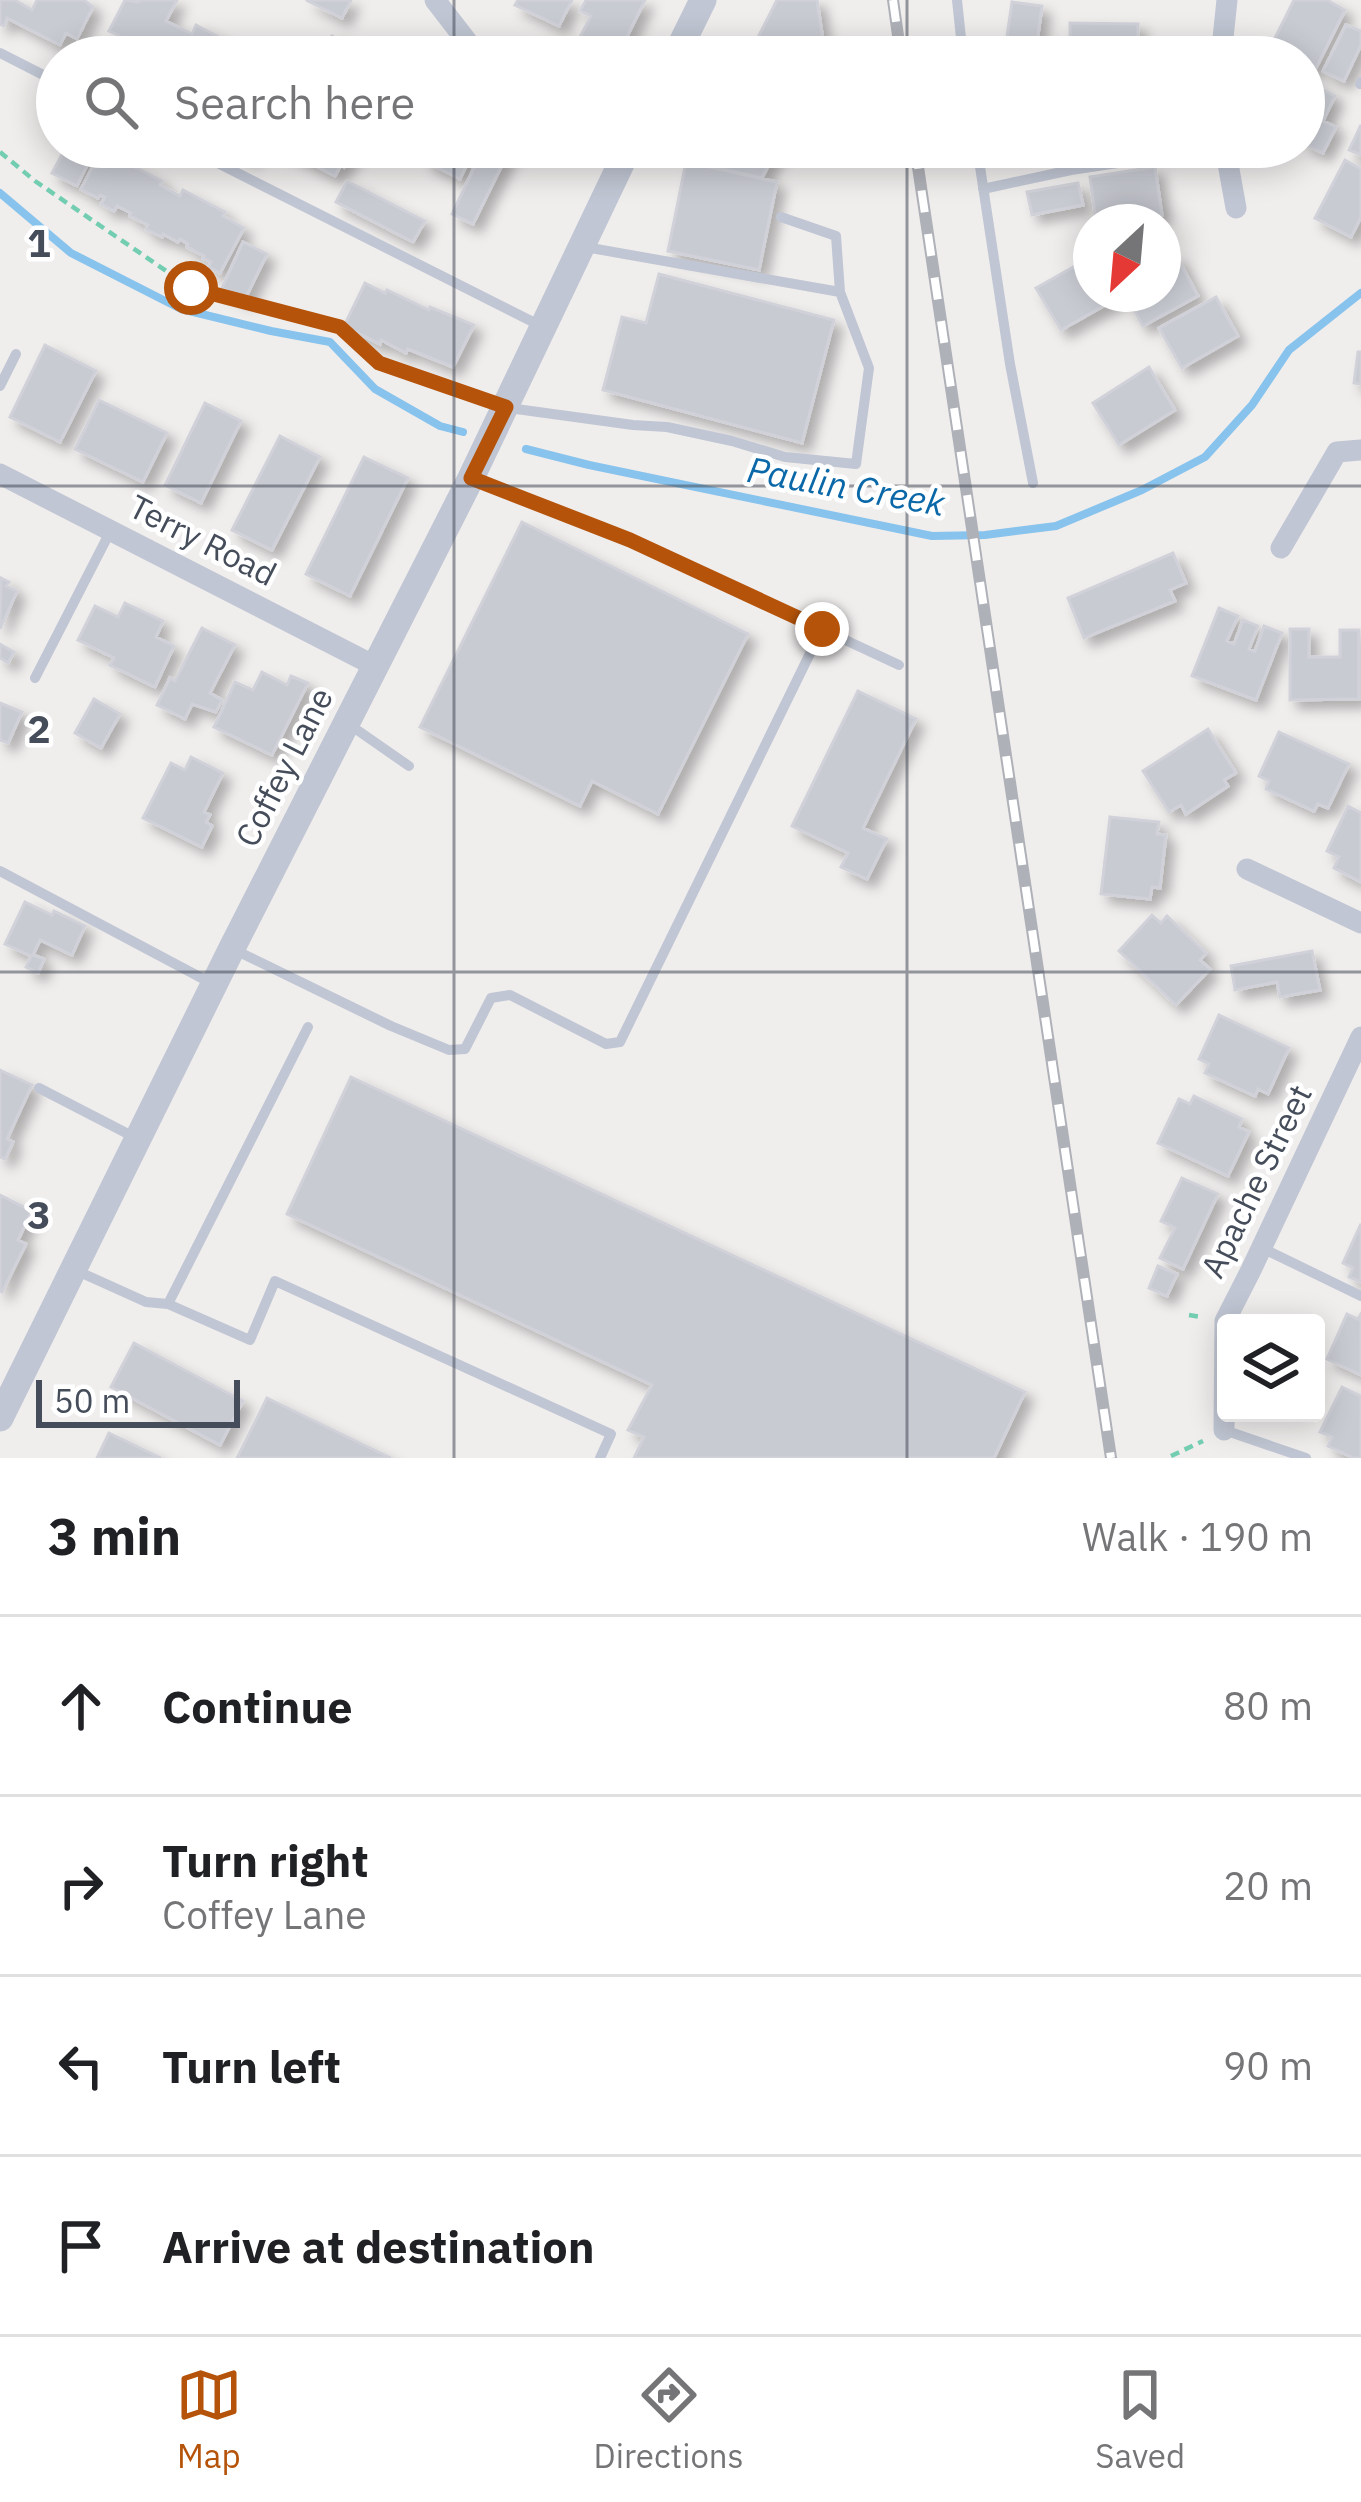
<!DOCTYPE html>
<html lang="en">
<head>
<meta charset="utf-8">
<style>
  :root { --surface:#fff; --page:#f6f6f6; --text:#202124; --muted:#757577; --line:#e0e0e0; --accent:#b45309 }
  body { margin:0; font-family:"IBM Plex Sans",sans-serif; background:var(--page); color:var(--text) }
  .controls { position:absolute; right:36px; bottom:36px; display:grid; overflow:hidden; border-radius:12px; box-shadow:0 6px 30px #0003 }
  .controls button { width:108px; height:108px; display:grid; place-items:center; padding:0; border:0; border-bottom:3px solid var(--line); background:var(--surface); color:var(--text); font:60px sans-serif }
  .compass { position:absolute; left:1073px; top:204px; width:108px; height:108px; border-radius:50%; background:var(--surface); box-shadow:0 6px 30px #0003; rotate:206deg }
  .scale { position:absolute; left:36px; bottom:30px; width:204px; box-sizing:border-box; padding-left:12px; border:6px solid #454c5a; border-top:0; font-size:33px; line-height:42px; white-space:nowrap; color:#454c5a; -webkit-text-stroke:9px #fff; paint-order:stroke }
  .stop { position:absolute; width:36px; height:36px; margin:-27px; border:9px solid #b45309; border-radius:50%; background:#fff }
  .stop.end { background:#b45309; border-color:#fff; box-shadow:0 3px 12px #0008 }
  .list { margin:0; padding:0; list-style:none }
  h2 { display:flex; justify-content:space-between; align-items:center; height:156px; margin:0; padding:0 48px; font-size:51px }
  h2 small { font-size:39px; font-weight:400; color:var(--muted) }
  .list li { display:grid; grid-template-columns:78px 1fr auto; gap:36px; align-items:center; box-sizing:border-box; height:180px; padding:0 48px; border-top:3px solid var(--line) }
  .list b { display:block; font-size:45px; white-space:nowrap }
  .list p { margin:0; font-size:39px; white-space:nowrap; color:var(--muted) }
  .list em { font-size:39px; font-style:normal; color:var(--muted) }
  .icon { flex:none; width:66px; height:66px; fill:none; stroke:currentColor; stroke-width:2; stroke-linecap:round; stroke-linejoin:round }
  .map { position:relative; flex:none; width:1361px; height:1458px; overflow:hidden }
  .search { position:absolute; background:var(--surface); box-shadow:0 6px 30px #0003; left:36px; right:36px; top:36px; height:132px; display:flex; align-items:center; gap:30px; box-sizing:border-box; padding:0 42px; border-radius:66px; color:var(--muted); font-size:45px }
  .sheet { height:876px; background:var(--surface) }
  nav { display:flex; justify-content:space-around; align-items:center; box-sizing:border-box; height:168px; border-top:3px solid var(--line); background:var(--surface); font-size:33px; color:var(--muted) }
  nav a { display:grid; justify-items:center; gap:6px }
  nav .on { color:var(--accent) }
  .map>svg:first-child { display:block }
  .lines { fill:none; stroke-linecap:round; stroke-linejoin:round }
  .stream { stroke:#87c3ec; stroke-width:8 }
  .building { fill:#c9cbd3; stroke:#d1d2d9; stroke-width:3; filter:url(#shadow) }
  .path { stroke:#72cdb1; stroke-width:4.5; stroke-dasharray:9 6; stroke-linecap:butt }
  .service { stroke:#c0c6d3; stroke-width:10 }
  .minor { stroke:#c0c6d3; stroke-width:21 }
  .tertiary { stroke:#c0c6d3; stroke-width:27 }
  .rail-casing { stroke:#afb1b8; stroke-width:12 }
  .rail { stroke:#fff; stroke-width:8; stroke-dasharray:22; stroke-linecap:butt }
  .route { stroke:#b45309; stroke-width:15 }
  .grid { fill:none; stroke:#454c5a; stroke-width:3; stroke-opacity:0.55 }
  .labels { text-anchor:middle; stroke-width:9; stroke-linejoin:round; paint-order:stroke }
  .street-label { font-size:33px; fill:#454c5a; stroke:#fff }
  .water-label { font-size:36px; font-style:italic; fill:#0b68a8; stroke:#fff }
  .grid-label { font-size:39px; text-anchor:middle; font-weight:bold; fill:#454c5a; stroke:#fff; stroke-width:9; stroke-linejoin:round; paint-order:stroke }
</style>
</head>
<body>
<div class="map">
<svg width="1361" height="1458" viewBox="0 0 1361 1458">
  <defs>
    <filter id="shadow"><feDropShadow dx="8" dy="8" stdDeviation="6" flood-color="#0004"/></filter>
  </defs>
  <rect width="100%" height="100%" fill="#f0eded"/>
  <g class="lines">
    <path class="stream" d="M0,193l71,60 110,56 90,22 59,11 45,47 65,37 23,6
      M526,449l63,16 343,71 53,-1 71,-9 86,-36 63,-33 47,-52 37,-55 72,-57"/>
  </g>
  <path class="building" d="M0,0h15l17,10 5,-10h47l9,7 -16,32 -11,-6 -6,12 -53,-27 -3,8 -4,-2z
    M125,0l14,2 1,-2h37l-11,21 26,13 4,-9 31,16 -5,9 15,7h-71l5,-11 -10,-5 -8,16h-42l4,-7 -3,-2 6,-13 -9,-4z
    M306,0h45l-9,18z
    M518,0h54l-13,26 -44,-21z
    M586,0h59l-27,55 -38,-18 11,-21 -11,-5z
    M777,0h40l8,53 -1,4h-76z
    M1294,0h33l18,10 -30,60 -11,-5v-8h-15l-19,-9z
    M1012,2l30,4 -7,51h-31z
    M1070,23l68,1 -1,33h-67z
    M1346,25l15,6v14l-17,36 -21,-10z
    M332,36l34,17 -2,4h-55l7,-14 10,4z
    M1304,80l31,16 -12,25 13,6 -13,26 -19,-9z
    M1361,125v30l-12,-5z
    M66,147h30l-19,39 -25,-13z
    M103,147l21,9 -3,4 41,21 -2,4 20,11 3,-6 42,22 -2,4 21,12 -24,45 -11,-6 2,-5 -8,-4 1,-2 -17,-9 1,-3 -8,-5 -2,3 -15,-8 -1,3 -16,-8 2,-4 -18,-9 1,-3 -14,-7 -3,5 -13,-7 4,-7 -5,-2 -2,3 -17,-9z
    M229,147h26l-5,10z
    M354,147l-10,20 -3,-2 -6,11 -53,-28z
    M431,147h80l-38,77 -21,-10 22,-46 -7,-4 -7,15 -35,-18z
    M703,147h75l-16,31 -67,-15z
    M1345,160l16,9v48l-10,20 -36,-19z
    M686,162l91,20 -18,88 -91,-19z
    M1155,167l7,48 -66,7 -6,-45z
    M347,181l78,40 -12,21 -77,-40z
    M1078,183l5,22 -51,10 -5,-23z
    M243,242l24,12 -22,45 -23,-11z
    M1176,255l22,41 -55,30 -18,-32h38v-31z
    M1091,257v37h25l2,4 -57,32 -25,-42z
    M659,274l175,46 -32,123 -199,-53 19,-73 24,6z
    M365,283l20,10 2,-3 42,20 1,-3 44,18 -21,42 -45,-18 -2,4 -25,-13 -1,4 -36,-18z
    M1216,297l22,39 -56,32 -23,-40z
    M45,345l51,26 -36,71 -50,-25z
    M1358,352h3v32l-7,-1z
    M1149,367l26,43 -56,35 -26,-42z
    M99,400l68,33 -24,49 -68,-33z
    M205,403l36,18 -40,82 -36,-18z
    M280,436l40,21 -48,93 -40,-20z
    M364,457l44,21 -58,118 -44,-22z
    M522,522l226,112 -90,180 -66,-33 -12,25 -160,-79z
    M1173,553l13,30 -16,7 5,11 -91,37 -16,-40z
    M1,578l8,4 -3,4 11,5 -17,38z
    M125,603l38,18 -7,16 18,9 -19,41 -45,-22 4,-7 -36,-18 17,-34 23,11z
    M1219,608l19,8 -11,25 7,3 9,-24 15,6 -9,23 6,2 9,-25 18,7 -26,67 -64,-24z
    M202,628l33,17 -25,48 12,7 -6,12 -24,-8 -7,15 -28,-14 13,-27 5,3z
    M1290,629h19v28h31v-27h19v69l-69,1z
    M0,644l14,8 -6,11 -8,-5z
    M262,672l25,13 4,-9 17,7 -36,72 -58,-28 21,-45 18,8z
    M858,691l58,28 -53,109 24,11 -20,40 -26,-12 7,-14 -56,-27z
    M94,699l26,15 -19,34 -26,-15z
    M0,703l22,9 -14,31 -8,-3z
    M1208,729l28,44 -12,7 4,6 -42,28 -5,-9 -12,7 -26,-41z
    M1279,732l70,32 -21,44 -10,-4 -4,7 -48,-22 3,-8 -10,-5z
    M191,757l32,16 -19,39 6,3 -4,7 6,4 -10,21 -59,-29 28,-55 14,7z
    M1348,806l13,7v69l-27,-14 5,-11 -12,-6z
    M1110,817l49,5 -2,12 9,1 -6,53 -8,-1 -2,12 -49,-5z
    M25,902l27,13 2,-4 31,15 -13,29 -32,-15 -7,15 11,4 -6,14 -12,-6 5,-11 -26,-12z
    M1152,915l9,8 6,-7 39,37 -6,7 10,9 -34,36 -57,-54z
    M1312,951l8,39 -40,7 -3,-15 -42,8 -4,-24z
    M1219,1015l70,33 -21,46 -10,-5 -3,7 -50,-23 4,-9 -10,-5z
    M0,1070l32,15 -25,54 6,3 -8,17 -5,-2z
    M351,1077l674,315 -31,66h-360l10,-21 -16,-7 24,-45 -365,-171z
    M1194,1096l48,23 -3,8 10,5 -21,44 -70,-33 21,-44 11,5z
    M1182,1178l36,16 -35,75 -23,-11 15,-30 -14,-7z
    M0,1195l32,16 -14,29 8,4 -24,48 -2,-1z
    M1361,1224v58l-12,-5 4,-9 -10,-5z
    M1158,1266l19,8 -10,22 -18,-8z
    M1347,1314l11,5 3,-5v61l-34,-16z
    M134,1343l109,58 -23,44 -109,-58z
    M1342,1387l19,9v62h-7l-26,-12 4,-9 -12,-5z
    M267,1398l124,60h-154z
    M109,1433l52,25h-64z"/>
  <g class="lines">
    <path class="path" d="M0,152l35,29 156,107 149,39 39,36 99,34
      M1189,1315l12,2
      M1171,1456l32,-15"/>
    <path class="service" d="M957,0l6,57
      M0,53l57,29
      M1360,84l1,-2
      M186,147l353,178
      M977,147l33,217 23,119
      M983,189l88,-19 153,-23
      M585,247l255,45 -4,-56 -55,-19
      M0,386l16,-32
      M509,408l124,17 34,2 65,14 53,16 71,7 13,-96 -29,-76
      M474,480l156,60 269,125
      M35,678l76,-148
      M350,725l59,41
      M0,871l211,112
      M235,950l156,76 58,24 16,-1 26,-51 19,-3 96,49 14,-2 202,-413
      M39,1088l95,49
      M1262,1248l99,48
      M75,1270l71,32 22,2 140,-277
      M168,1304l82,36 25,-59 336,153 -11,24
      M1224,1430l82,28"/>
    <path class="minor" d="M435,0l44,57
      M1221,57l6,-57
      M1225,147l11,61
      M0,474l375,192
      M1281,548l56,-96 24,-2
      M1247,869l114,54
      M1224,1430l1,-109 26,-51 110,-233"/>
    <path class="tertiary" d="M675,57l28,-57
      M0,1418l232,-470 239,-470 158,-331"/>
    <g class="rail-casing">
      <path id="rail" d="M893,0l8,57
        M915,147l196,1311"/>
    </g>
    <use href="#rail" class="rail"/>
  </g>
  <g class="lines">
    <path class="route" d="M191,288l149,39 39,36 127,44 -35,71 159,62 192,89"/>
  </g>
  <path class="grid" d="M454,0v57M907,0v57M454,147v1311M907,147v1311M0,486h1361M0,972h1361"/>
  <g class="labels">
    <g class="street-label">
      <text transform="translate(203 540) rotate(27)" y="12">Terry Road</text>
      <text transform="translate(284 767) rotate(-63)" y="12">Coffey Lane</text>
      <text transform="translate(1256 1181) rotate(-64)" y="12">Apache Street</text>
    </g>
    <g class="water-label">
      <text transform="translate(846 486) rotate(10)" y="13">Paulin Creek</text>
    </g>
  </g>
  <g class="grid-label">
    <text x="39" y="257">1</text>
    <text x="39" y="743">2</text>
    <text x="39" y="1229">3</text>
  </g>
</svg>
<div class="controls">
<button><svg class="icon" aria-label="layers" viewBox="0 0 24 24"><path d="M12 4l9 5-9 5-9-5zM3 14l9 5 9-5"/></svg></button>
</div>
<svg class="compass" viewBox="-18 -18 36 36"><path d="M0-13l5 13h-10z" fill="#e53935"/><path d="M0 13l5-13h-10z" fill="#757577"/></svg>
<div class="scale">50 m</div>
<div class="stop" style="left:191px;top:288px"></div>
<div class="stop end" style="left:822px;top:629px"></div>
<div class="search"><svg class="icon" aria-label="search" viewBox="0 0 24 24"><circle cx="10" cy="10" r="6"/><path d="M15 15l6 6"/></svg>Search here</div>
</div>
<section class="sheet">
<h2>3 min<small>Walk · 190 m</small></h2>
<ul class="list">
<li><svg class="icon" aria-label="ahead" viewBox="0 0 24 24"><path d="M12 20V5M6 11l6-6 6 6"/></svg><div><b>Continue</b></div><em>80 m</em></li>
<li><svg class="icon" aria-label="right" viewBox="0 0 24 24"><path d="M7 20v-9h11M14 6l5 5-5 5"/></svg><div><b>Turn right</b><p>Coffey Lane</p></div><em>20 m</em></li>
<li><svg class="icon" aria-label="left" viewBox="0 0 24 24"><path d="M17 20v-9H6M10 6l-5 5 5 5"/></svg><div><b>Turn left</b></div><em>90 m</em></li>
<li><svg class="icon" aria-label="arrive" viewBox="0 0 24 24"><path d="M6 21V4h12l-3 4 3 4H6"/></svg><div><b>Arrive at destination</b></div></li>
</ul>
</section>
<nav>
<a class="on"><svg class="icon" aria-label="map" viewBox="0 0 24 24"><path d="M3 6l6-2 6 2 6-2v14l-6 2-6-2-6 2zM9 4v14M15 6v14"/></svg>Map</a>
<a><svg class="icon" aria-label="directions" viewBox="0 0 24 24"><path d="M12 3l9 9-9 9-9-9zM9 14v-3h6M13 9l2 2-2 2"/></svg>Directions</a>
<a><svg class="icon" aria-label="saved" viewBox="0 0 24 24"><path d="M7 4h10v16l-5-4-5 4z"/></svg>Saved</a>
</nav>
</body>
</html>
